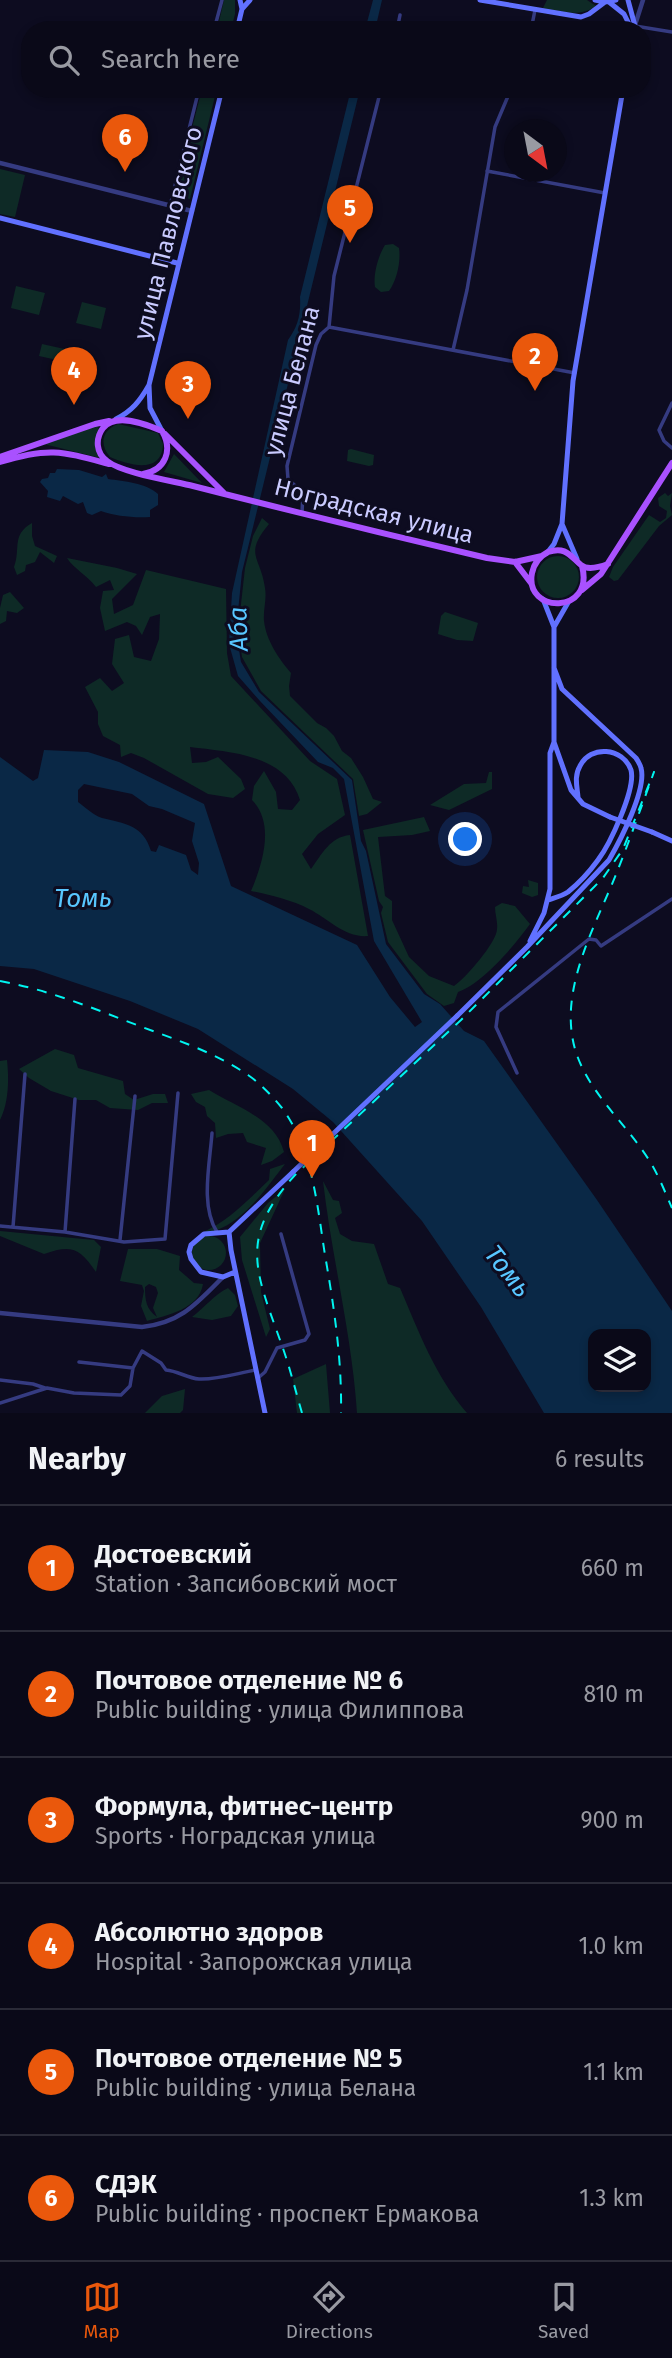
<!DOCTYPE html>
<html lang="en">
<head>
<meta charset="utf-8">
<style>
  :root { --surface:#0a0918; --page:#131221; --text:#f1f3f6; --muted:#999aa2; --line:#2a2a37; --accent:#ea580c }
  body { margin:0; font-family:"Fira Sans",sans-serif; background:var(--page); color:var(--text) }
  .controls { position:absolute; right:21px; bottom:21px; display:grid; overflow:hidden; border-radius:14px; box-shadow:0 4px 10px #0003 }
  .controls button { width:63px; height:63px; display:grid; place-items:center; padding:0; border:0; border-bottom:2px solid var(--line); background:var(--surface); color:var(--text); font:35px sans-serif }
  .compass { position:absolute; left:504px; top:119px; width:63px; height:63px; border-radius:50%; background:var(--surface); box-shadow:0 4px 10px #0003; rotate:148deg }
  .you { position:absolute; left:466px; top:840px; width:24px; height:24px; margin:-18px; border:5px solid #fff; border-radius:50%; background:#1a73e8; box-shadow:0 0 0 10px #1a73e833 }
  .badge { display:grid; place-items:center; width:46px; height:46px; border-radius:50%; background:var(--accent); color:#fff; font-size:23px; font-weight:700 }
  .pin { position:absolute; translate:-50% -58px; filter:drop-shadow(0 2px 4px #0008) }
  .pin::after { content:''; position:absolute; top:37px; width:24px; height:21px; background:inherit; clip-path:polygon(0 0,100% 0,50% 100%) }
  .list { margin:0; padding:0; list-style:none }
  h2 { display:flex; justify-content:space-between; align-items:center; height:91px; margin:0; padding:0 28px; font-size:30px }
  h2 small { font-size:23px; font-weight:400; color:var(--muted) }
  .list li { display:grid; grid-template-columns:46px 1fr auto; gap:21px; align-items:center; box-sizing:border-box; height:126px; padding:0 28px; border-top:2px solid var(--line) }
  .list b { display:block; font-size:26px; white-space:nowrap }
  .list p { margin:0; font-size:23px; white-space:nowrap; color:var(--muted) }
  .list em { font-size:23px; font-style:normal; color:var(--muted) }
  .icon { flex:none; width:38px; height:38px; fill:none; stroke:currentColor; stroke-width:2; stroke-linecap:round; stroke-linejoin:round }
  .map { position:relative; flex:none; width:672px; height:1413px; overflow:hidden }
  .search { position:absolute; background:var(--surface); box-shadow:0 4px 10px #0003; left:21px; right:21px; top:21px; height:77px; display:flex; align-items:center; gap:18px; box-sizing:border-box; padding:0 24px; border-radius:28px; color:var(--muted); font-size:26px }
  .sheet { height:847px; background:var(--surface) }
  nav { display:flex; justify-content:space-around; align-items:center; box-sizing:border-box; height:98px; border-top:2px solid var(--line); background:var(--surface); font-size:19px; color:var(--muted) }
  nav a { display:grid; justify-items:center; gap:4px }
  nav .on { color:var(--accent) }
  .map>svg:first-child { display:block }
  .green { fill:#0e2a26; fill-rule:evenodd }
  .water { fill:#0a2846; fill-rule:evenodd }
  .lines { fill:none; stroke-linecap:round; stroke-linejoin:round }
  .minor { stroke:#353b81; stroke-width:3.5 }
  .tertiary { stroke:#353b81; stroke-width:4.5 }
  .secondary { stroke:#6171ff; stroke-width:5 }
  .primary { stroke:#a951ff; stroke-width:6 }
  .rail { stroke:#00f5f0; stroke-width:2; stroke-dasharray:10 9; stroke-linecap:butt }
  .secondary-bridge { stroke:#6171ff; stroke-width:5 }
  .labels { text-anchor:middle; stroke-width:6; stroke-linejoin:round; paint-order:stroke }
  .street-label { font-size:24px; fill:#cacbff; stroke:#0d0c20 }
  .water-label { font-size:26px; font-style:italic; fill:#58c6ff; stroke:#0d0c20 }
</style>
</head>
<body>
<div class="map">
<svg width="672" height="1413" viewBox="0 0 672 1413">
  <rect width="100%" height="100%" fill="#0d0c20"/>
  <path class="green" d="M224,0h11v14l-4,16h-14z
    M547,0h40l9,6c-17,12 -34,5 -53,2z
    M202,89h12l2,3 -26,107 -15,-4z
    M0,169l25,6 -10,42 -15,-3z
    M393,244l6,4c2,13 -2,32 -10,43l-8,1 -6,-5c-2,-12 3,-31 10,-42z
    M16,286l29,7 -6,22 -28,-7z
    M82,302l24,6 -5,21 -25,-6z
    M42,344l27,6 -3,12 -27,-6z
    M118,424l40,9 5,11c-1,31 -34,21 -53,13 -11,-13 -8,-27 8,-33z
    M96,426l3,2 -4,18 5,12 -56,-14z
    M351,449l23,6 -1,10 -4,1 -22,-5 1,-11z
    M174,454l28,29 -38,-11z
    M665,493l3,3 4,-3 -2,13 2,9 -13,11 -41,54 -4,1 -5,-4 4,-10 36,-52 11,7 6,-4 1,-7 -8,-5 -1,-8z
    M262,518l7,6c-26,31 -8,33 -4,64 2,11 -2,22 -1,33 2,19 15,38 27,52l-2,13 1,10 27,27 9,5 8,8 8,15 9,7 12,19 10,22 9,3 -15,12 -8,2 -6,-37 -92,-88 -19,-34 -4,-26 7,-63 8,-32z
    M32,523v13l3,10 22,10 -3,7 -14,-11 -5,10 -9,3 -1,6 -8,4 -3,-8c7,-19 -3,-32 18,-44z
    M537 577a21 21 0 1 1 42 0a21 21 0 1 1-42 0Z
    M67,558l50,10 20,6 -25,25 2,15 19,-9 13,-35 80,19 1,64 4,23 79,85 27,18 8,36 -27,19 -16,20 9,15c11,-15 19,-32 39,-34l18,101c-23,2 -39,-17 -59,-27 -18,-9 -38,-14 -58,-18 12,-28 24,-68 1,-91l2,-14 10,-15 12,21 2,17 14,1 8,-10c-14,-46 -71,-48 -110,-53l2,16 14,-1 12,-5 23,22 4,10 -12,9 -25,-4 -64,-36 -13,-5 -10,4 -1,-12 -17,-9 -5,-12v-12l-13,-25 15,-9 12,13 12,-8 -12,-19 3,-25 14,-4 5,22 17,4 8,-22 1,-25 -10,3 -8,18 -6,-9 -9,-4 -22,9 -5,-23 3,-17 11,-1 -4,-10 -14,7c-9,-12 -22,-18 -29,-29z
    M10,592l14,16 -7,5 -10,-2 -1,10 -6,3v-16l3,-13z
    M445,612l33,11 -5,18 -16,-1 -19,-6 3,-18z
    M489,772h3v17l-43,21 -19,-5 34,-21 22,-1z
    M424,817l6,14 -18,4 -34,2 7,59 7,5v19l17,37 20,19 25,10c11,-7 43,-44 43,-57 1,-7 -2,-14 -2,-22l7,-4 13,3 15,18c-16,22 -47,59 -72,68l-4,11 -10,3 -17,-12 -39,-52 -7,-29 2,-6 -4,-6 -16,-71z
    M528,880l10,3v12l-6,2 -10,-4 1,-7 6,1z
    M55,1049l19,6 4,13 45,13 2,13 9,6 19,-6h12l3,9h-16l-14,7 -28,-2 -14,-8h-17l-28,-9 -22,-13 -10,-9z
    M7,1060c2,19 2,42 -7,60v-59z
    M209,1090c27,17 66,28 75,62l-12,9 -11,4 5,-17 -19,-6 -4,-9 -15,1 -12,4 -1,-15 -8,-7 -2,-9 -9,-5 -5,-8z
    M285,1164c-21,27 -48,68 -84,69 27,-11 47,-33 68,-53l1,-11z
    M323,1181l10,19 6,1 3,12 -7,5 5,16 12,7 22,3 14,40 12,4c19,44 35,88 67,125h-110c-5,-78 -25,-154 -34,-232z
    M285,1189l-25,54 1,49 9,37 -4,8 -24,-77 -2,-23 28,-34z
    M0,1231l94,9 7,7 -5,25c-16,-24 -25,-28 -52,-18l-44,-18z
    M192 1253a17 17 0 1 1 34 0a17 17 0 1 1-34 0Z
    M128,1249h29l23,7 -1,14 15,13 9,1c-4,25 -35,31 -56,37l-6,-15 3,-15 -2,-6 -22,-4zM149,1284l7,3 2,6 -5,15 4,9c-11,-8 -12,-17 -12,-30z
    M228,1288l7,7 3,11 -7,10 -19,4 -20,-3c13,-10 22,-22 36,-29z
    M326,1364l4,49h-33l-4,-34z
    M185,1389l-2,21 -3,3h-35l17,-17z"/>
  <path class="water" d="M373,0h9l-7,30h-10z
    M351,89h9l-118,483 -6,59 5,31 18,30 93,88 9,61 5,10 20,93 38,50 16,10 24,27 20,10 113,159 75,111v102h-128l-63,-106 -59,-86 -89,-99 -40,-33 -95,-60 -68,-28 -96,-32 -34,-3v-209l33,24 5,-3 6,-28 44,2 31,10 85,42 27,82 126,59 33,52 25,30 7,-5 -48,-81 -30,-162 -11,-11 -15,-6 -58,-61 -22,-25 -9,-32 3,-51 56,-253c10,-14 13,-26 12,-43zM84,784l48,10 17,12 13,3 33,14 -3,18 7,22 -1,12 -7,-5 -5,-15 -27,-10 -3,7 -5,-1c-8,-26 -25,-27 -49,-33 -9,-3 -17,-11 -24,-16v-12zM593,1334h53v53h-53z
    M57,469l22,1 23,7 4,-3 2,5c16,2 38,4 50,15v11l-8,5v7c-17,1 -35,-1 -49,-6l-9,4 -5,-2 -4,-11 -5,2 -15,-8 -3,5 -13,-4 1,-6 -8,-9 2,-3 6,-1 2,-5h5z"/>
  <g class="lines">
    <path class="minor" d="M635,26l37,6
      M214,30l8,-30
      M397,30l3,-15
      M531,30l4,-20
      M487,171l118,22
      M170,206l29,-117
      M329,327l246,46
      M453,350l14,-60 28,-163 16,-38
      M672,403l-13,27 5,11 8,7
      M302,513l1,-20 -15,-14 -1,-13 29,-121 5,-11 8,-7 5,-51 47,-187
      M517,1073l-21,-46 2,-15 91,-73 7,1 5,6 71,-47
      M212,1133c-2,30 -12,73 5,99
      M0,1226l65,6 59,10 41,-3 13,-146
      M13,1227l12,-153
      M65,1232l10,-133
      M120,1240l15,-144
      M79,1362l54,6
      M258,1378l7,-6 12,-24 28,-8 4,-6 -28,-100
      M0,1380l33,4 12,4
      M0,1403l47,-15 27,5 47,2 9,-9 3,-18 9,-17 19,12 5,7c12,1 21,8 33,9 18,1 39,-6 57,-9"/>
    <path class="tertiary" d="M635,25l8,-25
      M0,163l192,48
      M0,1313l142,14c39,-4 55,-24 81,-50"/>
    <path class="secondary" d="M480,0l101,17 8,-3 16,-12
      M595,0l10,2 11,-2
      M628,0l7,26 -1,4
      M609,2l15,12 8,16
      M242,9l8,-9
      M237,30l5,-21 -2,-9
      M0,218l177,45
      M116,419c16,-8 24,-18 33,-34
      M162,431l-12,-23 -1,-23 73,-296
      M562,524l15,35
      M547,553l7,-9 8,-20 11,-143 50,-292
      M554,627l15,-26
      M554,742l17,48 12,14 27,13
      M652,832l20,9
      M548,900c6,-2 14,-4 20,-8 10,-8 22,-21 30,-32 12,-16 38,-71 33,-90 -8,-23 -41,-25 -51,-4 -6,10 -3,20 -2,31
      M530,941l14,-28 6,-24v-136l4,-11v-115l-11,-28
      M457,1016l70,-69 82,-87c11,-19 38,-71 32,-92 -1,-4 -3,-7 -5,-10l-74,-69 -8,-21
      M229,1232l2,18 34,163
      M235,1272l-12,5 -22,-5 -10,-13 -2,-7 2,-7 13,-11 25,-2 64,-60"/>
    <path class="primary" d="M165,434l59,59
      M0,457l95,-33 14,-3
      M0,462c49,-15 61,-11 109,2
      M143,474c23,-4 30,-24 19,-43 -16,-7 -46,-19 -59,-3 -8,11 -7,25 4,33 15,12 66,20 86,25 98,25 196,49 294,72l28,4 27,-6
      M515,562l16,21
      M582,566c13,49 -58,48 -50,7 2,-9 8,-17 16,-21 18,-6 22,4 33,13 7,6 19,2 27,-1
      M582,590l19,-16 71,-111"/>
    <path class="rail" d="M0,981c49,9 95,28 142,46 35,13 74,26 106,48 13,9 24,21 34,33 31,42 35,97 43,147 9,52 17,104 16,158
      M302,1413c-7,-24 -13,-49 -22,-73 -25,-70 -41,-103 15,-165l166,-155 142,-142 20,-29 31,-77c-12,33 -24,67 -37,100 -23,58 -66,129 -36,193 16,35 47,62 68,95 9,14 16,32 23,48"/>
    <path class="secondary-bridge" d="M610,817l42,15
      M293,1172l164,-156"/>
  </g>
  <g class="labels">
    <g class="street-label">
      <text transform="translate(168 233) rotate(-76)" y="8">улица Павловского</text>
      <text transform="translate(292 381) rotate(-75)" y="8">улица Белана</text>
      <text transform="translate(374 511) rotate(14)" y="8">Ноградская улица</text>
    </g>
    <g class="water-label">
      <text transform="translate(238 629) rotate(-92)" y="9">Аба</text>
      <text x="83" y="907">Томь</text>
      <text transform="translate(508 1271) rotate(52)" y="9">Томь</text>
    </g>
  </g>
</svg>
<div class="controls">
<button><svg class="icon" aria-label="layers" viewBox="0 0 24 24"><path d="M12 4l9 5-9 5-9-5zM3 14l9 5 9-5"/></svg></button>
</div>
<svg class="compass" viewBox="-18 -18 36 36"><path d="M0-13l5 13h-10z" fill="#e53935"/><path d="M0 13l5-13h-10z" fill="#999aa2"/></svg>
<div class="you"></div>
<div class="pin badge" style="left:312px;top:1178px">1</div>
<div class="pin badge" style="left:535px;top:391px">2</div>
<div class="pin badge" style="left:188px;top:419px">3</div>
<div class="pin badge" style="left:74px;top:405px">4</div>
<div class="pin badge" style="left:350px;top:243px">5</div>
<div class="pin badge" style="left:125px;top:172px">6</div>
<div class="search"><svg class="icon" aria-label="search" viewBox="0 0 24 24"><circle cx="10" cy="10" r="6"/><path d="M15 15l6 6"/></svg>Search here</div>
</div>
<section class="sheet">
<h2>Nearby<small>6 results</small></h2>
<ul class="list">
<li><span class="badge">1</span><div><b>Достоевский</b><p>Station · Запсибовский мост</p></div><em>660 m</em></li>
<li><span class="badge">2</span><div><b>Почтовое отделение № 6</b><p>Public building · улица Филиппова</p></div><em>810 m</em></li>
<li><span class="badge">3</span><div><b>Формула, фитнес-центр</b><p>Sports · Ноградская улица</p></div><em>900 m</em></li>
<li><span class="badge">4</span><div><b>Абсолютно здоров</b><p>Hospital · Запорожская улица</p></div><em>1.0 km</em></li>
<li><span class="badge">5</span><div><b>Почтовое отделение № 5</b><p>Public building · улица Белана</p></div><em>1.1 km</em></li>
<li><span class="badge">6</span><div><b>СДЭК</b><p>Public building · проспект Ермакова</p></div><em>1.3 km</em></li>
</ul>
</section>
<nav>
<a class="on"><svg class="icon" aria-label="map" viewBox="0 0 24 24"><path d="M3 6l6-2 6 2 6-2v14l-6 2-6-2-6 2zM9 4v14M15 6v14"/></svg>Map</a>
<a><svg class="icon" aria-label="directions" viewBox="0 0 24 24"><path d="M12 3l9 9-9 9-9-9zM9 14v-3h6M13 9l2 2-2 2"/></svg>Directions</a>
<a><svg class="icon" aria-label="saved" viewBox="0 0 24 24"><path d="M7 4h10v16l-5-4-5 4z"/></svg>Saved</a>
</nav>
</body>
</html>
